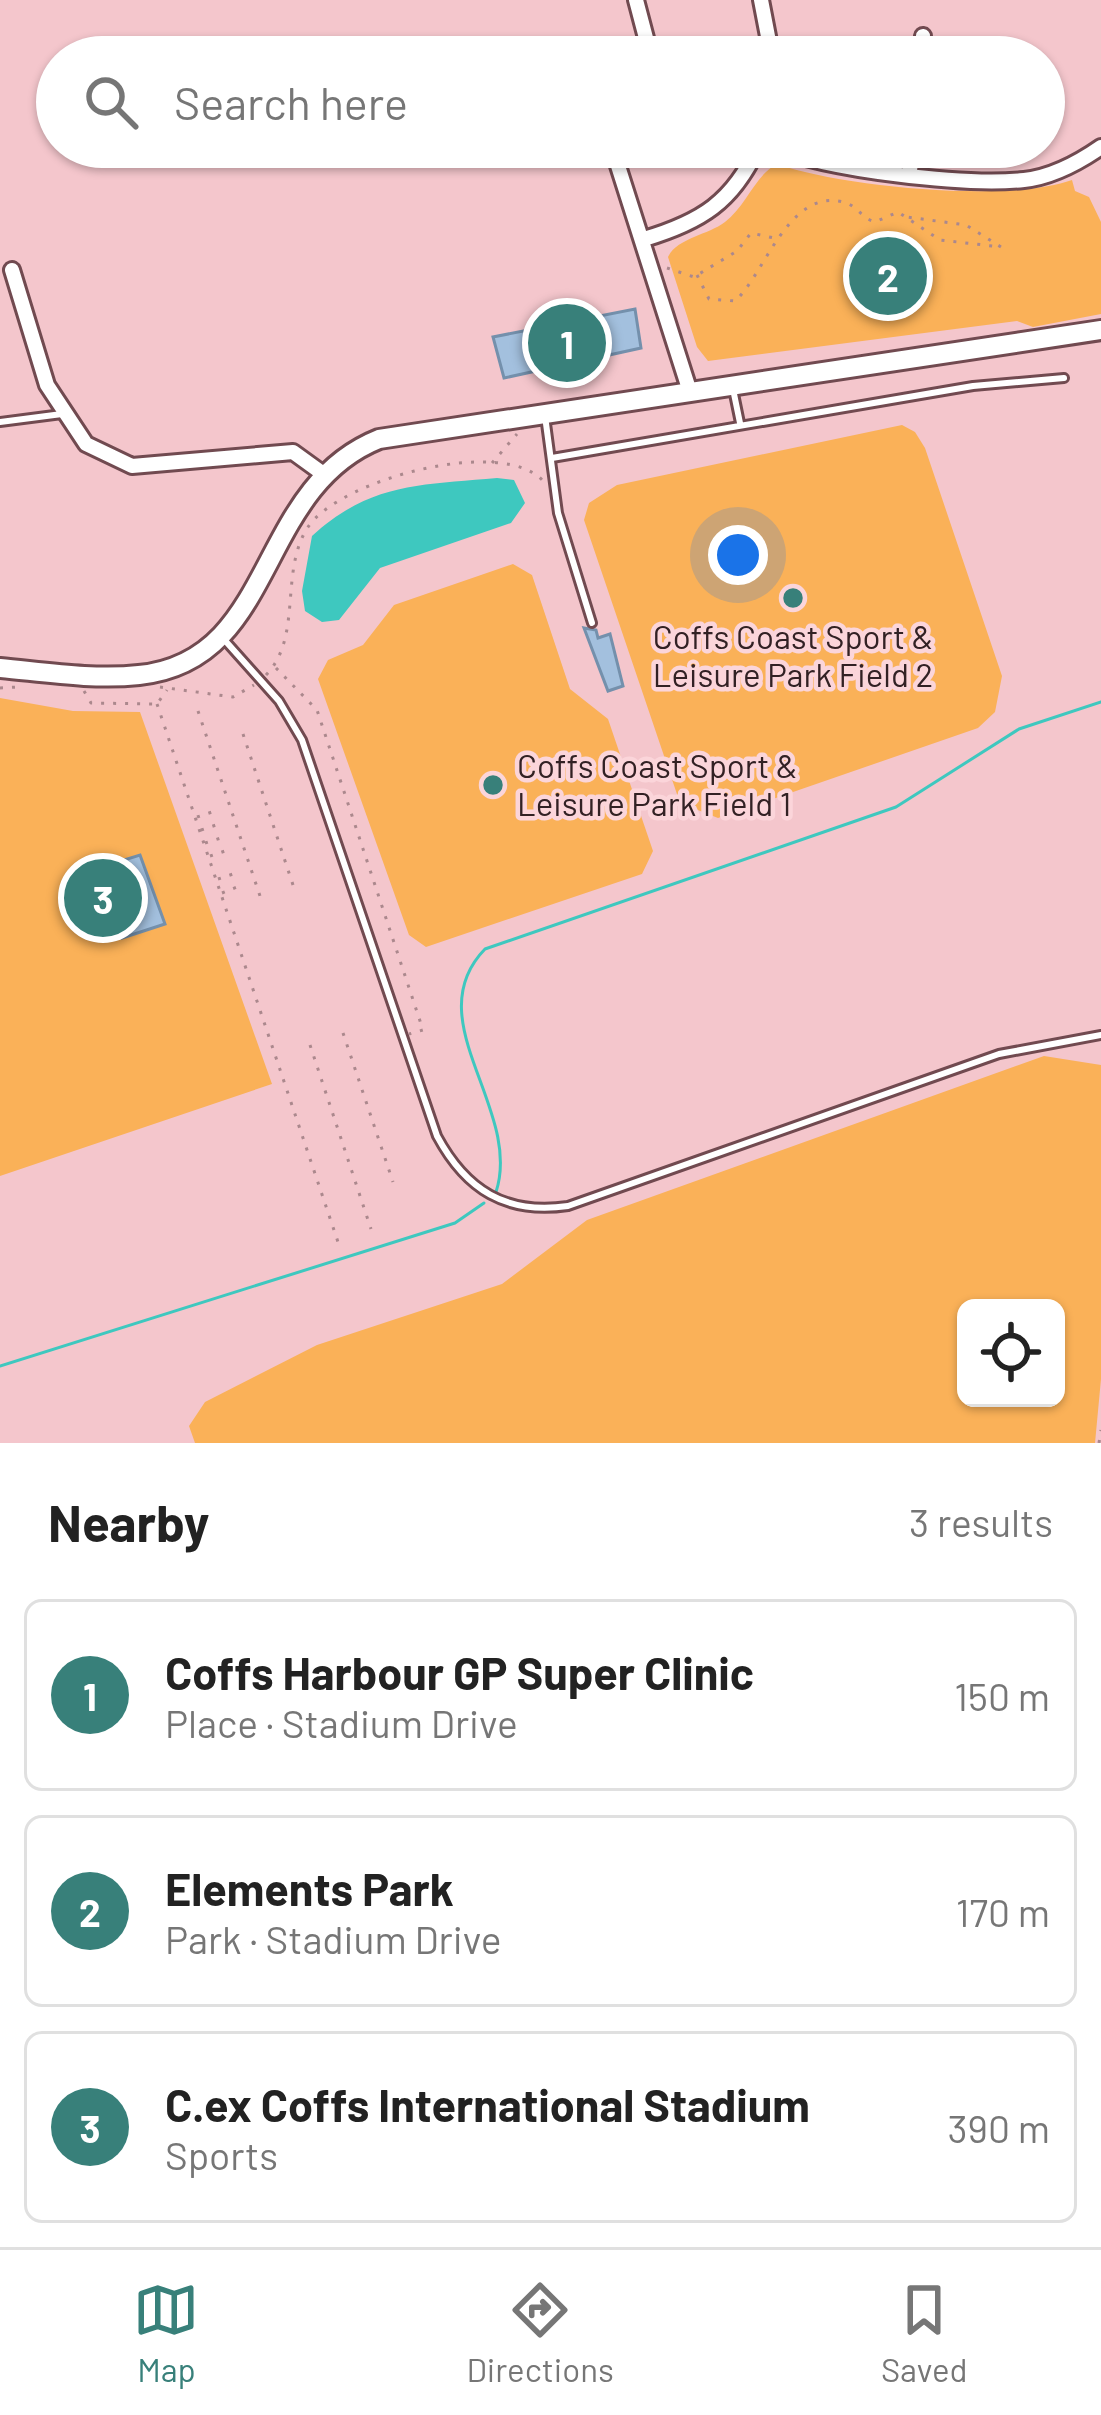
<!DOCTYPE html>
<html lang="en">
<head>
<meta charset="utf-8">
<style>
  :root { --surface:#fff; --page:#f2f2f2; --text:#222; --muted:#767676; --line:#e0e0e0; --accent:#38807a }
  body { margin:0; font-family:Barlow,sans-serif; background:var(--page); color:var(--text) }
  .controls { position:absolute; right:36px; bottom:36px; display:grid; overflow:hidden; border-radius:18px; box-shadow:0 3px 9px #0004 }
  .controls button { width:108px; height:108px; display:grid; place-items:center; padding:0; border:0; border-bottom:3px solid var(--line); background:var(--surface); color:var(--text); font:60px sans-serif }
  .you { position:absolute; left:738px; top:555px; width:42px; height:42px; margin:-30px; border:9px solid #fff; border-radius:50%; background:#1a73e8; box-shadow:0 0 0 18px #1a73e833 }
  .badge { display:grid; place-items:center; width:78px; height:78px; border-radius:50%; background:var(--accent); color:#fff; font-size:39px; font-weight:700 }
  .pin { position:absolute; translate:-50% -50%; border:6px solid #fff; box-shadow:0 3px 12px #0006 }
  .list { margin:0; padding:0; list-style:none }
  h2 { display:flex; justify-content:space-between; align-items:center; height:156px; margin:0; padding:0 48px; font-size:51px }
  h2 small { font-size:39px; font-weight:400; color:var(--muted) }
  .list li { display:grid; grid-template-columns:78px 1fr auto; gap:36px; align-items:center; box-sizing:border-box; height:192px; margin:0 24px 24px; padding:0 24px; border:3px solid var(--line); border-radius:18px }
  .list b { display:block; font-size:45px; white-space:nowrap }
  .list p { margin:0; font-size:39px; white-space:nowrap; color:var(--muted) }
  .list em { font-size:39px; font-style:normal; color:var(--muted) }
  .icon { flex:none; width:66px; height:66px; fill:none; stroke:currentColor; stroke-width:2; stroke-linecap:round; stroke-linejoin:round }
  .map { position:relative; flex:none; width:1101px; height:1443px; overflow:hidden }
  .search { position:absolute; background:var(--surface); box-shadow:0 3px 9px #0004; left:36px; right:36px; top:36px; height:132px; display:flex; align-items:center; gap:30px; box-sizing:border-box; padding:0 42px; border-radius:66px; color:var(--muted); font-size:45px }
  .sheet { height:804px; background:var(--surface) }
  nav { display:flex; justify-content:space-around; align-items:center; box-sizing:border-box; height:168px; border-top:3px solid var(--line); background:var(--surface); font-size:33px; color:var(--muted) }
  nav a { display:grid; justify-items:center; gap:6px }
  nav .on { color:var(--accent) }
  .map>svg:first-child { display:block }
  .green { fill:#fab158; fill-rule:evenodd }
  .water { fill:#3ec8bf }
  .lines { fill:none; stroke-linecap:round; stroke-linejoin:round }
  .stream { stroke:#3ec8bf; stroke-width:3 }
  .building { fill:#a3c0de; stroke:#7490ac; stroke-width:3 }
  .service-casing { stroke:#714a50; stroke-width:12 }
  .minor-casing { stroke:#714a50; stroke-width:20 }
  .secondary-casing { stroke:#714a50; stroke-width:24 }
  .path { stroke:#ab888d; stroke-width:3; stroke-dasharray:3 9; stroke-linecap:butt }
  .service { stroke:#fff; stroke-width:6 }
  .minor { stroke:#fff; stroke-width:14 }
  .secondary { stroke:#fff; stroke-width:18 }
  .poi-dot { fill:#38807a; stroke:#fbd5da; stroke-width:4.5 }
  .labels { text-anchor:middle; stroke-width:9; stroke-linejoin:round; paint-order:stroke }
  .poi-label { font-size:33px; fill:#322124; stroke:#fbd5da }
</style>
</head>
<body>
<div class="map">
<svg width="1101" height="1443" viewBox="0 0 1101 1443">
  <rect width="100%" height="100%" fill="#f4c6cc"/>
  <path class="green" d="M777,164c64,23 232,39 295,16l3,11 14,6 12,25v92l-68,13 -16,-6 -309,40 -11,-14 -29,-90c9,-19 40,-22 57,-35 21,-16 31,-48 52,-58z
    M902,425l13,7 10,16 77,228 -7,36 -17,16 -260,90 -38,-15 -96,-283 5,-17 28,-18z
    M513,564l19,11 38,114 38,30 45,132 -11,23 -216,73 -17,-12 -91,-256 10,-19 35,-15 31,-40z
    M0,698l73,13 67,1 132,372 -272,92z
    M1044,1056l57,9v314l-6,64h-900l-6,-17 16,-24 112,-57 185,-61 85,-64zM966,1308h90v90h-90z"/>
  <path class="water" d="M497,478l17,2 11,23 -14,20 -131,45 -41,52 -17,2 -17,-11 -3,-20 10,-55c59,-54 110,-51 185,-58z"/>
  <g class="lines">
    <path class="stream" d="M496,1192c27,-83 -80,-172 -11,-243l411,-142 123,-78 82,-27
      M0,1366l455,-143 29,-20"/>
  </g>
  <path class="building" d="M635,309l6,39 -137,30 -11,-41z
    M584,628l12,2 2,8 12,-4 13,52 -15,5z
    M140,855l25,69 -43,14 -24,-70z"/>
  <g class="lines">
    <g class="service-casing">
      <path id="service" d="M733,389l7,34
        M545,416l13,97 34,110
        M0,422l62,-8
        M552,458l421,-72 91,-8
        M221,636l58,65 23,39 135,396c29,54 69,79 131,70l431,-152 102,-19"/>
    </g>
    <g class="minor-casing">
      <path id="minor" d="M636,0l15,57
        M761,0l11,57
        M921,57l2,-21
        M612,147l78,245
        M772,147c56,23 191,39 252,33 28,-3 54,-17 77,-33
        M910,172l2,-25
        M644,239c57,-17 89,-37 114,-92
        M12,270l35,115 39,59 46,22 161,-14 29,21"/>
    </g>
    <g class="secondary-casing">
      <path id="secondary" d="M0,668c44,4 94,12 139,7 139,-14 115,-186 240,-236l722,-109"/>
    </g>
    <path class="path" d="M667,268l27,9 43,-26 14,-18 23,5
      M697,275l12,24 26,2c29,-25 53,-113 108,-99 14,3 18,16 32,20l23,-10 42,28 61,7 -35,-22 -59,-8
      M492,463l25,-29
      M276,668l41,42 106,320 -14,4
      M266,675c37,-38 13,-104 42,-148 32,-48 197,-92 236,-45
      M160,687l73,10 21,-12
      M0,688l19,-1
      M84,691l7,12 66,1 10,-14
      M157,704l181,538
      M198,711l63,188
      M243,734l51,154
      M197,817l15,-5
      M201,830l15,-5
      M205,843l16,-5
      M210,856l15,-5
      M218,879l15,-5
      M222,893l15,-6
      M343,1033l50,149
      M310,1045l61,184
      M1099,1443l2,-13"/>
    <use href="#service" class="service"/>
    <use href="#minor" class="minor"/>
    <use href="#secondary" class="secondary"/>
  </g>
  <g class="poi-dot">
    <circle cx="793" cy="598" r="12"/>
    <circle cx="493" cy="785" r="12"/>
  </g>
  <g class="labels">
    <g class="poi-label">
      <text x="793" y="649">Coffs Coast Sport &amp;<tspan x="793" dy="38">Leisure Park Field 2</tspan></text>
      <text x="517" y="778" text-anchor="start">Coffs Coast Sport &amp;<tspan x="517" dy="38">Leisure Park Field 1</tspan></text>
    </g>
  </g>
</svg>
<div class="controls">
<button><svg class="icon" aria-label="locate" viewBox="0 0 24 24"><circle cx="12" cy="12" r="6"/><path d="M12 2v4M12 18v4M2 12h4M18 12h4"/></svg></button>
</div>
<div class="you"></div>
<div class="pin badge" style="left:567px;top:343px">1</div>
<div class="pin badge" style="left:888px;top:276px">2</div>
<div class="pin badge" style="left:103px;top:898px">3</div>
<div class="search"><svg class="icon" aria-label="search" viewBox="0 0 24 24"><circle cx="10" cy="10" r="6"/><path d="M15 15l6 6"/></svg>Search here</div>
</div>
<section class="sheet">
<h2>Nearby<small>3 results</small></h2>
<ul class="list">
<li><span class="badge">1</span><div><b>Coffs Harbour GP Super Clinic</b><p>Place · Stadium Drive</p></div><em>150 m</em></li>
<li><span class="badge">2</span><div><b>Elements Park</b><p>Park · Stadium Drive</p></div><em>170 m</em></li>
<li><span class="badge">3</span><div><b>C.ex Coffs International Stadium</b><p>Sports</p></div><em>390 m</em></li>
</ul>
</section>
<nav>
<a class="on"><svg class="icon" aria-label="map" viewBox="0 0 24 24"><path d="M3 6l6-2 6 2 6-2v14l-6 2-6-2-6 2zM9 4v14M15 6v14"/></svg>Map</a>
<a><svg class="icon" aria-label="directions" viewBox="0 0 24 24"><path d="M12 3l9 9-9 9-9-9zM9 14v-3h6M13 9l2 2-2 2"/></svg>Directions</a>
<a><svg class="icon" aria-label="saved" viewBox="0 0 24 24"><path d="M7 4h10v16l-5-4-5 4z"/></svg>Saved</a>
</nav>
</body>
</html>
